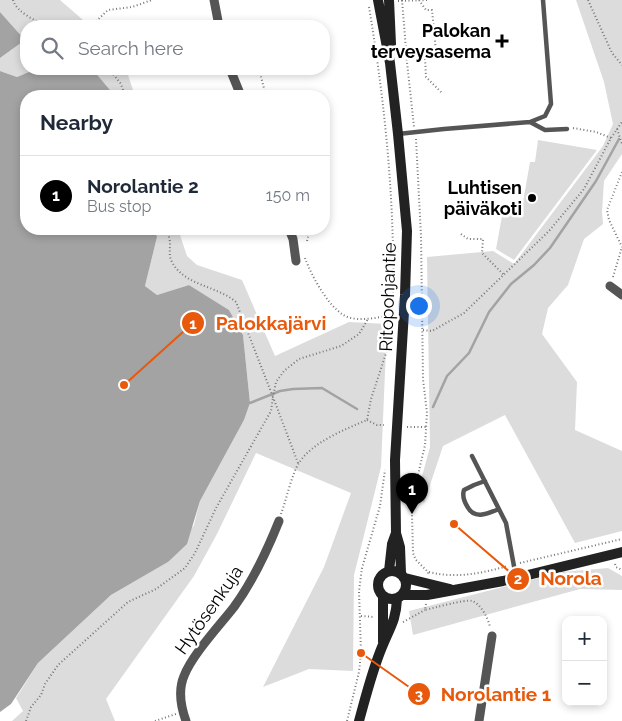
<!DOCTYPE html>
<html lang="en">
<head>
<meta charset="utf-8">
<style>
  :root { --surface:#fff; --page:#f6f6f7; --text:#1f2937; --muted:#747a83; --line:#e0e1e3; --accent:#000 }
  body { margin:0; font-family:Raleway,sans-serif; background:var(--page); color:var(--text) }
  .controls { position:absolute; right:15px; bottom:15px; display:grid; overflow:hidden; border-radius:10px; box-shadow:0 2px 8px #0003 }
  .controls button { width:45px; height:45px; display:grid; place-items:center; padding:0; border:0; border-bottom:1px solid var(--line); background:var(--surface); color:var(--text); font:25px sans-serif }
  .you { position:absolute; left:418px; top:305px; width:18px; height:18px; margin:-12px; border:4px solid #fff; border-radius:50%; background:#1a73e8; box-shadow:0 0 0 8px #1a73e833 }
  .badge { display:grid; place-items:center; width:32px; height:32px; border-radius:50%; background:var(--accent); color:#fff; font-size:16px; font-weight:700 }
  .pin { position:absolute; translate:-50% -41px; filter:drop-shadow(0 1px 2px #0008) }
  .pin::after { content:''; position:absolute; top:26px; width:18px; height:15px; background:inherit; clip-path:polygon(0 0,100% 0,50% 100%) }
  .list { margin:0; padding:0; list-style:none }
  h2 { display:flex; justify-content:space-between; align-items:center; height:65px; margin:0; padding:0 20px; font-size:21px }
  h2 small { font-size:16px; font-weight:400; color:var(--muted) }
  .list li { display:grid; grid-template-columns:32px 1fr auto; gap:15px; align-items:center; box-sizing:border-box; height:80px; padding:0 20px; border-top:1px solid var(--line) }
  .list b { display:block; font-size:19px; white-space:nowrap }
  .list p { margin:0; font-size:16px; white-space:nowrap; color:var(--muted) }
  .list em { font-size:16px; font-style:normal; color:var(--muted) }
  .icon { flex:none; width:28px; height:28px; fill:none; stroke:currentColor; stroke-width:2; stroke-linecap:round; stroke-linejoin:round }
  .map { position:relative; flex:none; width:622px; height:721px; overflow:hidden }
  .search { position:absolute; background:var(--surface); box-shadow:0 2px 8px #0003; left:20px; top:20px; width:310px; height:55px; display:flex; align-items:center; gap:12px; box-sizing:border-box; padding:0 18px; border-radius:20px; color:var(--muted); font-size:19px }
  .panel { position:absolute; background:var(--surface); box-shadow:0 2px 8px #0003; left:20px; top:90px; width:310px; height:145px; border-radius:20px }
  .map>svg:first-child { display:block }
  .green { fill:#dcdcdc }
  .water { fill:#a3a3a3 }
  .lines { fill:none; stroke-linecap:round; stroke-linejoin:round }
  .stream { stroke:#a3a3a3; stroke-width:2.5 }
  .path { stroke:#777; stroke-width:2; stroke-dasharray:1 2.5; stroke-linecap:butt }
  .lane { stroke:#555; stroke-width:4.5 }
  .street { stroke:#555; stroke-width:9 }
  .secondary { stroke:#222; stroke-width:10 }
  .poi-dot { fill:#000; stroke:#fff; stroke-width:2 }
  .labels { text-anchor:middle; stroke-width:5; stroke-linejoin:round; paint-order:stroke }
  .poi-label { font-size:18px; font-weight:bold; fill:#000; stroke:#fff; text-anchor:end }
  .street-label { font-size:18px; fill:#000; stroke:#fff }
  .leader { fill:none; stroke:#e8590c; stroke-width:2 }
  .callout-dot { fill:#e8590c; stroke:#fff; stroke-width:2 }
  .mark-label { font-size:15px; text-anchor:middle; font-weight:bold; fill:#fff }
  .callout-label { font-size:19px; text-anchor:middle; font-weight:bold; fill:#e8590c; stroke:#fff; stroke-width:5; stroke-linejoin:round; paint-order:stroke }
</style>
</head>
<body>
<div class="map">
<svg width="622" height="721" viewBox="0 0 622 721">
  <rect width="100%" height="100%" fill="#fff"/>
  <path class="green" d="M0,0h60l30,26h-64v43h10l-19,8 -17,-6v-13l25,-18 -25,-28z
    M576,0h46v154l-18,27 -2,31 1,12 -19,15 -16,46 -20,23 -6,26 35,48 -2,48 47,21v80l-47,12 -70,-128 -62,31 -19,57 -6,-12 12,-44 -3,-190 66,-6 21,13 89,-118 10,-22 -9,-42z
    M86,69h40l9,27h-20l-21,-25z
    M538,140l59,10 -83,110 -18,-11 8,-44 18,3 8,-46h5z
    M155,229h23l9,27 10,9 45,15 33,76 74,-34 38,2 -6,143 -27,108 -1,96 -44,-2 -46,18 61,-120 27,-74 -95,-40 -39,81 -23,42 -88,123 9,22h-103l11,-10 -7,-13 22,-35 73,-68 57,-33 26,-37 6,-24 44,-81 6,-17 -7,-68 -14,-25 -40,-25 -32,10 -12,-9 12,-49z
    M608,568l14,8v14l-42,-1 -167,46 -4,-24 153,-39z"/>
  <path class="water" d="M0,12l25,28 -25,18z
    M36,69h49l9,2 21,25h-89v133h129l2,8 -12,49 12,9 32,-10 40,25 14,25 7,68 -6,17 -44,81 -13,43 -19,18 -57,33 -73,68 -27,41 -11,8v-641l17,6z"/>
  <g class="lines">
    <path class="stream" d="M250,403l30,-12 13,-2 29,-1 35,21
      M433,407l14,-31 22,-23 20,-41 22,-28 23,-19 16,-17 46,-67 23,-42"/>
    <path class="path" d="M13,0c4,13 23,21 35,26
      M402,0l5,62 7,65
      M419,0l7,10h6l4,42 8,2
      M588,0l24,53 10,12
      M398,1l30,-1
      M369,7c18,108 28,218 23,326
      M91,26l17,-16 24,-3 20,-7
      M436,52l-11,5 1,20 16,16
      M109,69l12,15 4,12
      M260,73l6,23
      M573,128l23,4 15,6
      M617,129l5,15
      M416,139l5,97 2,143 4,34 -2,32 -11,47 -2,22 1,39 3,7 12,12v2
      M622,172l-15,38 2,10 13,27
      M461,234l7,5h15l-1,14 22,22
      M307,241l3,-12
      M305,258c6,17 27,57 46,60 14,3 28,-1 42,-3
      M613,277l9,-30
      M423,330l9,1 32,-18 85,-82 35,-42 27,-51 11,-16
      M367,420l10,5h7
      M407,427h19
      M298,463l-25,-66 3,-15 8,-11 15,-12 42,-13 18,-12 9,-15
      M281,514c5,-13 11,-41 18,-51 13,-21 47,-34 68,-43l4,-21 21,-64
      M520,563l102,-24
      M615,564l1,3 6,3
      M429,572c27,7 53,1 79,-6
      M426,604l-1,6c9,-2 40,-11 47,-9 9,3 16,17 18,26
      M361,616l13,1
      M403,622l22,-12
      M26,721l5,-14 10,-12 4,-11 13,-19 70,-63 28,-13 29,-21 10,-15 21,-45 55,-97 2,-14 -37,-95c-20,-17 -53,-16 -65,-42 -2,-5 -1,-10 -1,-16 0,-5 -2,-10 -3,-15
      M155,721l21,-7
      M347,721l12,-49 2,-19 -2,-62 3,-23 18,-62 5,-36"/>
    <path class="lane" d="M530,122l15,-6 6,-12 -8,-104
      M398,134l46,-5 86,-7 15,8 22,-1
      M472,456l34,67 10,54
      M485,481l-11,4 -10,5c-2,6 0,11 3,16 7,14 20,8 32,3"/>
    <path class="street" d="M214,0l5,26
      M230,69l11,27
      M289,229l4,10 3,22
      M610,286l12,9
      M186,721c-5,-14 -8,-31 -2,-45 8,-21 36,-51 50,-69 19,-26 33,-56 45,-86
      M479,721l13,-85"/>
    <path class="secondary" d="M378,0l12,63 8,71 9,97 -2,64 -10,165 1,73 4,14 1,26
      M389,0l2,44
      M378 585a14 14 0 1 1 28 0a14 14 0 1 1-28 0Z
      M389,571l3,-27 4,-11
      M405,578l45,11
      M403,595h24l76,-14 119,-29
      M383,642v-46
      M359,721c7,-25 13,-50 23,-74 8,-20 14,-26 15,-48"/>
  </g>
  <g class="poi-dot">
    <path d="M499.5 33.5h5v5h5v5h-5v5h-5v-5h-5v-5h5z"/>
    <circle cx="532" cy="198" r="5"/>
  </g>
  <g class="labels">
    <g class="poi-label">
      <text x="491" y="37">Palokan<tspan x="491" dy="21">terveysasema</tspan></text>
      <text x="522" y="194">Luhtisen<tspan x="522" dy="21">päiväkoti</tspan></text>
    </g>
    <g class="street-label">
      <text transform="translate(388 297) rotate(-88)" y="6">Ritopohjantie</text>
      <text transform="translate(209 610) rotate(-55)" y="6">Hytösenkuja</text>
    </g>
  </g>
  <path class="leader" d="M124 385L193 323M454 524L518 579M361 653L419 694"/>
  <g class="callout-dot">
    <circle cx="124" cy="385" r="5"/>
    <circle cx="454" cy="524" r="5"/>
    <circle cx="361" cy="653" r="5"/>
    <circle cx="193" cy="323" r="12"/>
    <circle cx="518" cy="579" r="12"/>
    <circle cx="419" cy="694" r="12"/>
  </g>
  <g class="mark-label">
    <text x="193" y="329">1</text>
    <text x="518" y="584">2</text>
    <text x="419" y="700">3</text>
  </g>
  <g class="callout-label">
    <text x="271" y="330">Palokkajärvi</text>
    <text x="571" y="585">Norola</text>
    <text x="496" y="701">Norolantie 1</text>
  </g>
</svg>
<div class="controls">
<button>+</button>
<button>−</button>
</div>
<div class="you"></div>
<div class="pin badge" style="left:412px;top:514px">1</div>
<div class="search"><svg class="icon" aria-label="search" viewBox="0 0 24 24"><circle cx="10" cy="10" r="6"/><path d="M15 15l6 6"/></svg>Search here</div>
<section class="panel">
<h2>Nearby<small></small></h2>
<ul class="list">
<li><span class="badge">1</span><div><b>Norolantie 2</b><p>Bus stop</p></div><em>150 m</em></li>
</ul>
</section>
</div>
</body>
</html>
